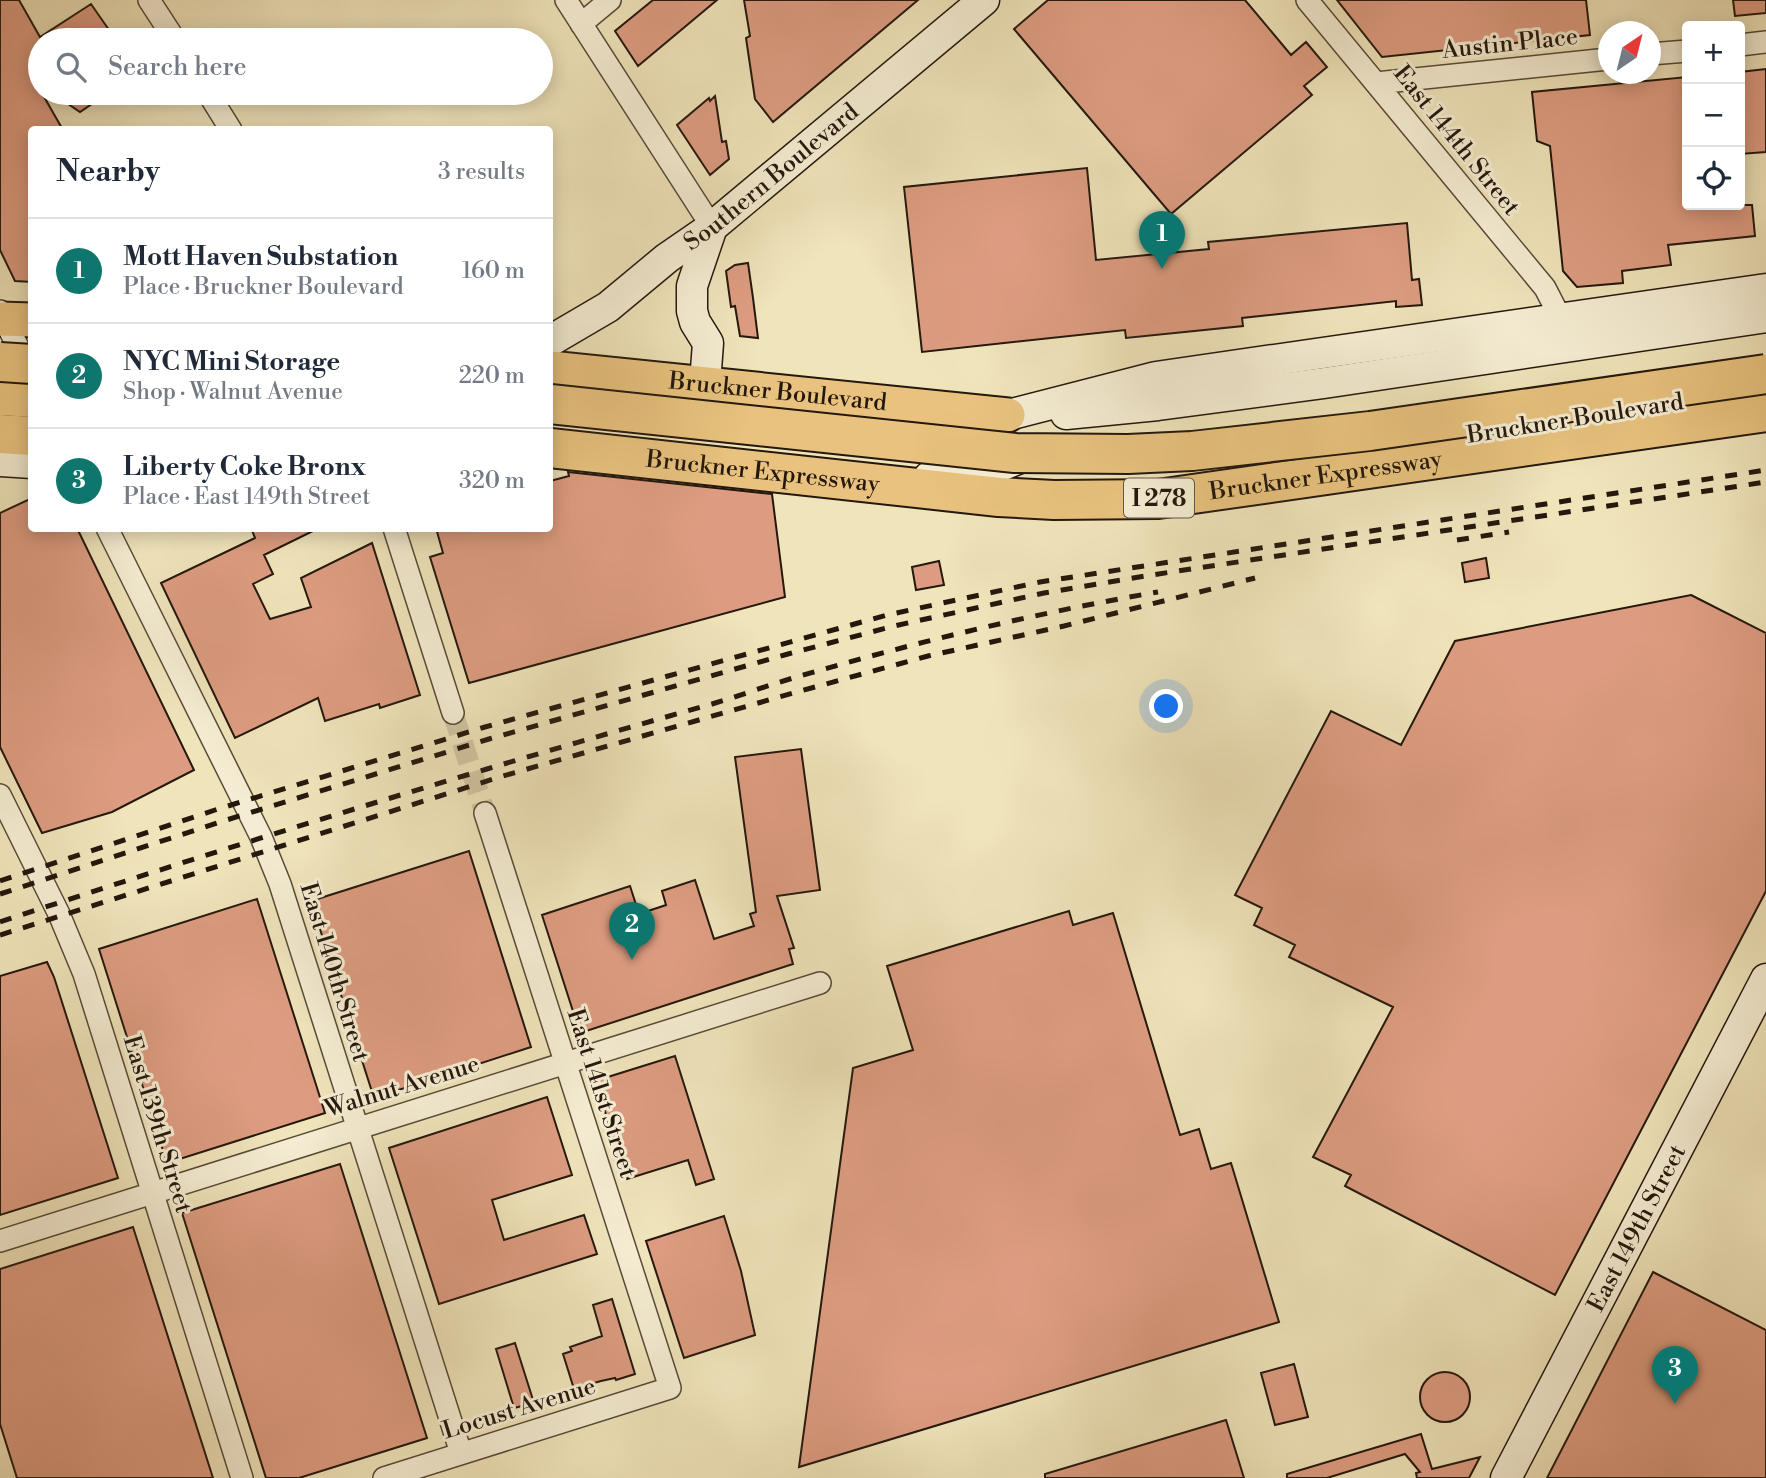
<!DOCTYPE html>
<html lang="en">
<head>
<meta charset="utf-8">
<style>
  :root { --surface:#fff; --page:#f6f6f7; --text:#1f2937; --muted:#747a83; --line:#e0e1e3; --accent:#0f766e }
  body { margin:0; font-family:"Libre Bodoni",serif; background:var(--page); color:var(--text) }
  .controls { position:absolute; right:21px; top:21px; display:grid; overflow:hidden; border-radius:7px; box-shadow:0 4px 18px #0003 }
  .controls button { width:63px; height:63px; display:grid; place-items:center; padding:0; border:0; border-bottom:2px solid var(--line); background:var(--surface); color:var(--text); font:35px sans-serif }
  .compass { position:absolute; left:1598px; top:21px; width:63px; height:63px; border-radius:50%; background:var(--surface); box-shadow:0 4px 18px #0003; rotate:35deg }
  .you { position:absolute; left:1167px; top:707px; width:24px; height:24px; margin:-18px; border:5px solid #fff; border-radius:50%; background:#1a73e8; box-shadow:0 0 0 10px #1a73e833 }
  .badge { display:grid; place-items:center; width:46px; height:46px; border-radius:50%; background:var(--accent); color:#fff; font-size:23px; font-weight:700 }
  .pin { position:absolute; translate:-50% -58px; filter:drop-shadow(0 2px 4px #0008) }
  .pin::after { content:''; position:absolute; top:37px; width:24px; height:21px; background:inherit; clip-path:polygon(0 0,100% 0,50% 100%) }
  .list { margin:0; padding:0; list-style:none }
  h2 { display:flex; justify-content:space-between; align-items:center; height:91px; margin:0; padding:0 28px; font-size:30px }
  h2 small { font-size:23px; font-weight:400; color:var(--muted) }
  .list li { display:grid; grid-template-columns:46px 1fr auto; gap:21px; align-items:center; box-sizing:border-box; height:105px; padding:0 28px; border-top:2px solid var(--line) }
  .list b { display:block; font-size:26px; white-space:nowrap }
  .list p { margin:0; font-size:23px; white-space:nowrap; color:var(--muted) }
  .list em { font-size:23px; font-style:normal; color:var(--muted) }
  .icon { flex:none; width:38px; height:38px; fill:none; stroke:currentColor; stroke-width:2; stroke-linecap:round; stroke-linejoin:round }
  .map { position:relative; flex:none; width:1766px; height:1478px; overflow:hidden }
  .search { position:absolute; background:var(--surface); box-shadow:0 4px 18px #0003; left:28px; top:28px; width:525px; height:77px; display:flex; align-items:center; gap:18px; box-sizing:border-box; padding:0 24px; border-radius:38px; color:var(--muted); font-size:26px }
  .panel { position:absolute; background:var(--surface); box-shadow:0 4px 18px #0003; left:28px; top:126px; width:525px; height:406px; border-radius:7px }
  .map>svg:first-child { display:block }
  .building { fill:#dd9c81; stroke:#24180d; stroke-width:2 }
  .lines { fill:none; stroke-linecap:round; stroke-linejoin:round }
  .minor-tunnel { stroke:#d1c5a1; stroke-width:21; stroke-dasharray:21 10; stroke-linecap:butt }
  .minor-casing { stroke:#574b38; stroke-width:24 }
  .secondary-casing { stroke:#24180d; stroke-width:33 }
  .primary-casing { stroke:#24180d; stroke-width:37 }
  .motorway-casing { stroke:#24180d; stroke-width:42 }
  .minor { stroke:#f5edd3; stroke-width:21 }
  .secondary { stroke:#f5edd3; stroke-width:30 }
  .primary { stroke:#e8c27e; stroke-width:33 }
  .motorway { stroke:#e8c27e; stroke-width:38 }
  .rail { stroke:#24180d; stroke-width:5; stroke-dasharray:12 12; stroke-linecap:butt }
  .motorway-bridge-casing { stroke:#24180d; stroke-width:42; stroke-linecap:butt }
  .motorway-bridge { stroke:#e8c27e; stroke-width:38 }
  .labels { text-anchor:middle; stroke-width:6; stroke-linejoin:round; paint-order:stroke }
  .shield { fill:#f5edd3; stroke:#635848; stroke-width:2 }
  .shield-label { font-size:23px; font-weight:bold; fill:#24180d }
  .street-label { font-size:24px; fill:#24180d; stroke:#f5edd3 }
</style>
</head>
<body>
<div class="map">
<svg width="1766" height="1478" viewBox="0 0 1766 1478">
  <rect width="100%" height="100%" fill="#f0e4bb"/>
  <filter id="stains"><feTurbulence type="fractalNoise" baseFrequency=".00286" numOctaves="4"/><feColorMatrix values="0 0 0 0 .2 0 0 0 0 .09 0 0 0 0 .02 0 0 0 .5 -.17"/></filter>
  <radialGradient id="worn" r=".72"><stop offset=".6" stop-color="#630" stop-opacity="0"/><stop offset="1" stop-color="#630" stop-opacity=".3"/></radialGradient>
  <path class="building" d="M0,0h19l21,37 51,-33 25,36h-76v44l-5,-3 28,49h-31v152l-17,-1 -15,-31z
    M653,0h64l-79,66 -23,-35z
    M744,0h174l-145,122 -18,-23 -9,-61 4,-2z
    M1048,0h197l46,55 15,-13 21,25 -23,19 8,9 -141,119 -157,-185z
    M1337,0h249l4,35 -208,22z
    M1733,0h33v13l-31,3z
    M1766,69v83l-26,2v-82z
    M1687,77v128h65l3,31 -87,9 3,20 -49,6 1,12 -46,4 -14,-16 -13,-125 -13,-5 -5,-49z
    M52,93h56l-28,19z
    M715,96l7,46 4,-1 3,18 -19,16 -33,-50 32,-27 1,3z
    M1087,168l9,92 113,-11 -1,-7 199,-19 5,57 7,-1 3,26 -26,2v-6l-154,17 1,8 -117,12 -1,-8 -203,22 -18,-165z
    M748,263l5,35 5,40 -18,-2 -5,-30 -4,1 -5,-36 9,-6z
    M568,472l204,22 13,103 -316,86 -39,-126 13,-4 -7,-25h114v-47l19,-5z
    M32,498v30h45l117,242 -82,42 -70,21 -42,-86v-234z
    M251,528h68l-55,27 9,19 -20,10 17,35 41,-12 -10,-29 71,-35 48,152 -40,13 -1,-4 -54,17 -7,-23 -83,40 -74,-155 94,-45z
    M1486,558l3,20 -24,4 -3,-19z
    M939,561l5,24 -28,5 -4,-23z
    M1691,595l75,38v258l-211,404 -210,-109 6,-11 -38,-18 80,-150 -104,-50 6,-12 -41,-20 8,-17 -27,-13 96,-184 70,34 54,-104z
    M801,749l19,141 -43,6 17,52 -5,1 4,15 -213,69 -38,-118 88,-29 9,28 27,-9 -4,-14 33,-11 19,59 40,-13 -4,-12 6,-2 -21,-155z
    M469,851l62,196 -157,51 -63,-197z
    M257,899l68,214 -158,50 -68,-214z
    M1069,911l4,14 40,-12 67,222 19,-6 12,40 20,-6 48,159 -480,145 54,-399 60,-18 -26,-84z
    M47,962l7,15 64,201 -118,37v-239z
    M675,1056l39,123 -18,6 -8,-25 -61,19 -32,-98z
    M547,1097l25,78 -80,25 12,40 80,-25 13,39 -158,50 -50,-156z
    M340,1164l87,274 -128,40h-33l-84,-265z
    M724,1216l17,55 14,64 -71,23 -38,-117z
    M133,1227l80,251h-196l-17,-54v-155z
    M1653,1272l113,58v148h-219z
    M612,1299l23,75 -19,6 -1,-2 -14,3 -27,8 -11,-35 9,-3 -2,-4 32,-11 -9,-31z
    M515,1343l19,60 -20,5 -18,-59z
    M1294,1364l14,53 -33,8 -14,-52z
    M1420 1397a25 25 0 1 1 50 0a25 25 0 1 1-50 0Z
    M1226,1420l18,58h-199v-4z
    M1421,1434l11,35 48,-12 -11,21h-52l-1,-5 4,-1 -15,-18 -78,24h-40v-4z"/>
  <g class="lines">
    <path class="minor-tunnel" d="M453,713l32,100"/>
    <g class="minor-casing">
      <path id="minor" d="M149,0l26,40
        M566,0l146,227
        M1307,0l238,288 15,29
        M581,24l29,-24
        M1740,45l26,-3
        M1650,54l37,-3
        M1376,83l232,-24
        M208,93l23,37
        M0,311l29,58
        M107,528l154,309 19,47 181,569
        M394,528l59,185
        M0,795l59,119 25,60 158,504
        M0,1241l820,-258
        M384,1478l286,-90 -185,-575"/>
    </g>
    <g class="secondary-casing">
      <g id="secondary">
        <path id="s1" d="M550,341l58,-34 59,-49 45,-31 272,-227"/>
        <path d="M685,398l20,-15 3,-40 -13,-21 -3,-11v-25l20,-59"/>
        <path d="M1066,414l92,-9 166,-22 442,-66"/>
        <path d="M1008,415l148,-38 610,-88"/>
        <path d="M0,461l32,2"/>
        <path d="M929,477l54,-4 37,-15"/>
        <path id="s2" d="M1506,1478l260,-499"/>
      </g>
    </g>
    <g class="primary-casing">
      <g id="primary">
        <path d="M0,319l32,1"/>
        <path id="s3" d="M550,368l458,47"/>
      </g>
    </g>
    <g class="motorway-casing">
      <g id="motorway">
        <path d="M0,396l32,2"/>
        <path d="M0,434l32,2"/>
        <path id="s4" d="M550,448l449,49 55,3 104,-1 608,-87"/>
      </g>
    </g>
    <use href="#minor" class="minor"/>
    <use href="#secondary" class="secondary"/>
    <use href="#primary" class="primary"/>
    <use href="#motorway" class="motorway"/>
    <path class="rail" d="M1457,540l52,-8
      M0,881l215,-71 270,-83 402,-112 153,-33 726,-112
      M0,894l220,-72 269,-83 299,-85 106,-28 150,-33 101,-17 621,-94
      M0,922c236,-78 473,-151 712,-218 27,-8 54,-18 81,-26 120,-35 242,-65 365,-86
      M0,935l503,-159 290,-83 135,-37 136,-30 191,-48"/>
    <g class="motorway-bridge-casing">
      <path id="motorway-bridge" d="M0,362l32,2
        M550,404l465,49 113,1 64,-3 178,-20 396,-57"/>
    </g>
    <use href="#motorway-bridge" class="motorway-bridge"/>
  </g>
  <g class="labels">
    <rect class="shield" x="1124" y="478.5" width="70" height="39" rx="5"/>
    <g class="shield-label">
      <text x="1159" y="506">I 278</text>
    </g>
    <g class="street-label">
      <text transform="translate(1510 43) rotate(-6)" y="8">Austin Place</text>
      <text transform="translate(1457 140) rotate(51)" y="8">East 144th Street</text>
      <text dy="8" stroke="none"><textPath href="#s1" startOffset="276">Southern Boulevard</textPath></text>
      <text dy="8" stroke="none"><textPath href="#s3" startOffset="229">Bruckner Boulevard</textPath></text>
      <text transform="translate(1575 418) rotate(-9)" y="8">Bruckner Boulevard</text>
      <text dy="8" stroke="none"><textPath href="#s4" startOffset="214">Bruckner Expressway</textPath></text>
      <text dy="8" stroke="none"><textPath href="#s4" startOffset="780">Bruckner Expressway</textPath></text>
      <text transform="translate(335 972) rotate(73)" y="8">East 140th Street</text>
      <text transform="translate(402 1086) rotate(-17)" y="8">Walnut Avenue</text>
      <text transform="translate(602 1093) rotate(72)" y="8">East 141st Street</text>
      <text transform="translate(158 1124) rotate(73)" y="8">East 139th Street</text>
      <text dy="8" stroke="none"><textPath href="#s2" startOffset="282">East 149th Street</textPath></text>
      <text transform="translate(519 1408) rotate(-17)" y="8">Locust Avenue</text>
    </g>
  </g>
  <rect width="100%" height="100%" filter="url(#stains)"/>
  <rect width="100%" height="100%" fill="url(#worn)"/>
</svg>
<div class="controls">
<button>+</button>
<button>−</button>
<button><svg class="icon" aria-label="locate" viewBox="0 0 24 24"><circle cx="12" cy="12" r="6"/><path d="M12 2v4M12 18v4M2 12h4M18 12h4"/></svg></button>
</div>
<svg class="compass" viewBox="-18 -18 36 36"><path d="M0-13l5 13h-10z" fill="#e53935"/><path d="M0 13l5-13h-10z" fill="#747a83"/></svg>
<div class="you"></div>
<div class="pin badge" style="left:1162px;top:269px">1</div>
<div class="pin badge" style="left:632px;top:960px">2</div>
<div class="pin badge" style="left:1675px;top:1404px">3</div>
<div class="search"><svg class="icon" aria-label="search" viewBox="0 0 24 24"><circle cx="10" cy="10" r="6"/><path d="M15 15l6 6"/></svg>Search here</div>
<section class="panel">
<h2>Nearby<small>3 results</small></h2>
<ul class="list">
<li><span class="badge">1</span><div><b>Mott Haven Substation</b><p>Place · Bruckner Boulevard</p></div><em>160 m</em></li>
<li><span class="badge">2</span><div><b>NYC Mini Storage</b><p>Shop · Walnut Avenue</p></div><em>220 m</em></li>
<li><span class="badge">3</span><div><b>Liberty Coke Bronx</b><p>Place · East 149th Street</p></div><em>320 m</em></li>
</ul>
</section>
</div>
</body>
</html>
